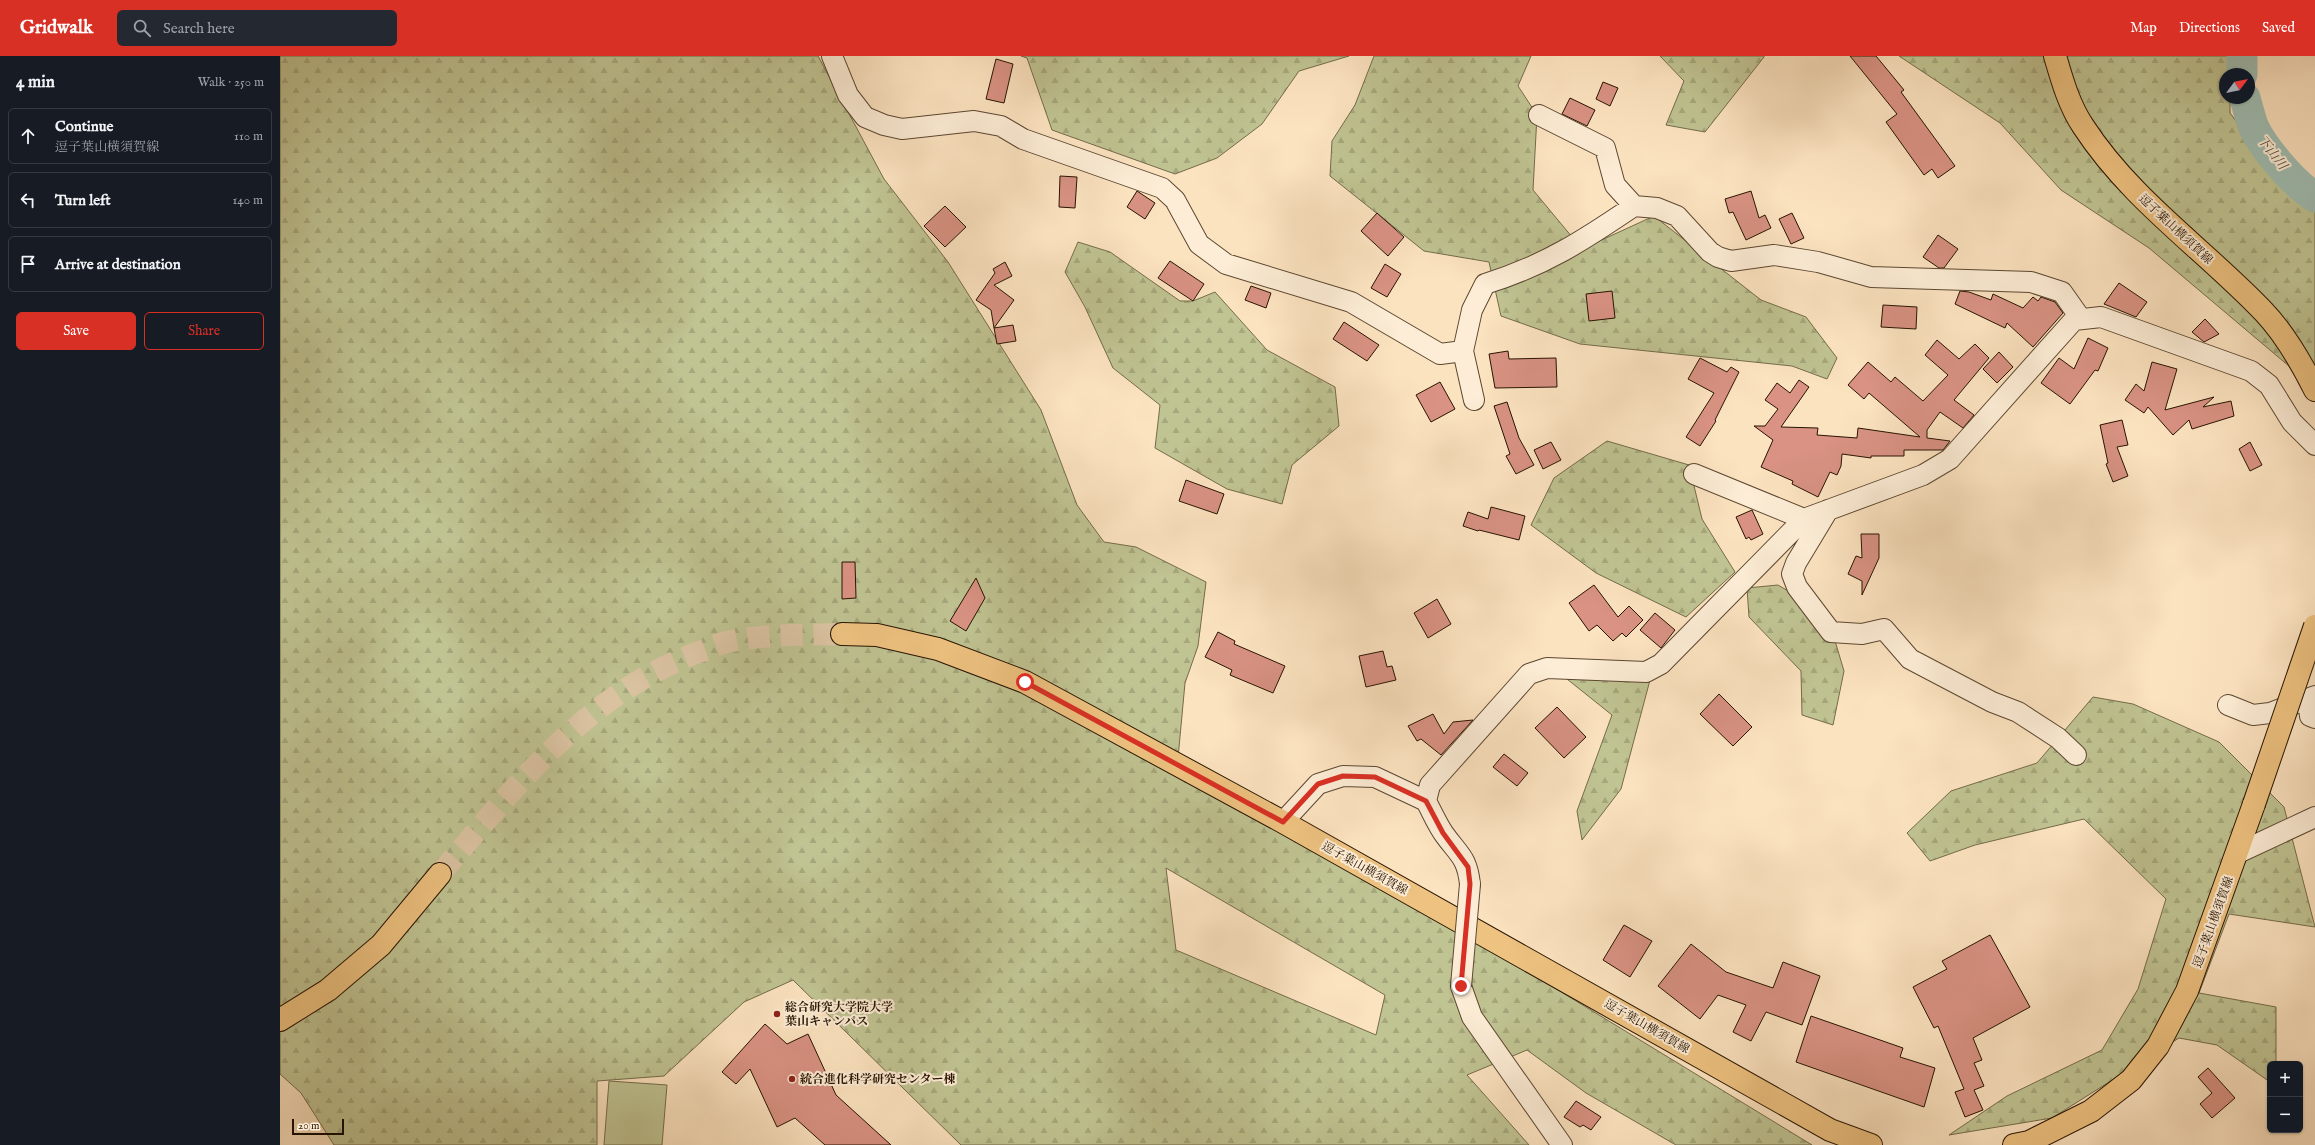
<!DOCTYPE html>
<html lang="en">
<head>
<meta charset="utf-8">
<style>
  :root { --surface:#171b24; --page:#242831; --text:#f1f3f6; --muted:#9ea1a6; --line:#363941; --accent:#d93025 }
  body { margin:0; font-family:"IM FELL English","Noto Serif JP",serif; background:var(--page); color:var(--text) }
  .controls { position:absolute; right:12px; bottom:12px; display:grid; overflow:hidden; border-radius:6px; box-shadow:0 1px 3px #0004 }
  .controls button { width:36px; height:36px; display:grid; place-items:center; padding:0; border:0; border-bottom:1px solid var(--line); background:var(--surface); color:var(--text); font:20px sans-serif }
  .compass { position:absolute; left:1939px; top:12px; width:36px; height:36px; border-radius:50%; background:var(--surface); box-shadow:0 1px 3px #0004; rotate:58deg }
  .scale { position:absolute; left:12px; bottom:10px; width:52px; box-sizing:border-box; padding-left:4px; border:2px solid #271301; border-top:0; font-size:11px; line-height:14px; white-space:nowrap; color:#271301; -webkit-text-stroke:3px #fdedd6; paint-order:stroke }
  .stop { position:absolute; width:12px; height:12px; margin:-9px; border:3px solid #d93025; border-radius:50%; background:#fff }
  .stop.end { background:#d93025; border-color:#fff; box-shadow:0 1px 4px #0008 }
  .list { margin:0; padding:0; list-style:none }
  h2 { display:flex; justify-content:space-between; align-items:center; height:52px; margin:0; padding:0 16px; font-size:17px }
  h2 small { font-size:13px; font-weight:400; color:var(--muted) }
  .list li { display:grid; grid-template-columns:26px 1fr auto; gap:12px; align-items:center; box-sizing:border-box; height:56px; margin:0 8px 8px; padding:0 8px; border:1px solid var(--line); border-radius:6px }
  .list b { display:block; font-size:15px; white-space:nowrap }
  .list p { margin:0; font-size:13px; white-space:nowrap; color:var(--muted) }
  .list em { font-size:13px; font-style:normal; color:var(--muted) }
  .actions { display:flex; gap:8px; padding:12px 16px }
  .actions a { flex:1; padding:9px 0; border:1px solid var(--accent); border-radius:6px; text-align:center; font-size:14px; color:var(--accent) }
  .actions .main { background:var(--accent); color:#fff }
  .icon { flex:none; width:22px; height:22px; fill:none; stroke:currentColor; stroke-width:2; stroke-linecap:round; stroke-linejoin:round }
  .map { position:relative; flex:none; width:2035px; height:1089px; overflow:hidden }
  header { display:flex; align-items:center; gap:24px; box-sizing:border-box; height:56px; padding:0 20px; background:var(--accent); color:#fff }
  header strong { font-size:19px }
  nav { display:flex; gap:22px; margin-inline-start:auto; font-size:14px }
  .search { width:280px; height:36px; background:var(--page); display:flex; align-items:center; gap:10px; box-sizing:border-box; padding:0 14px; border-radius:6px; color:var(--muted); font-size:15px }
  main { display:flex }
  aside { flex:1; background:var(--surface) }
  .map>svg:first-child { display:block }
  .forest { fill:url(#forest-firs); stroke:#746b4a; fill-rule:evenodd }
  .park { fill:#c0c392; stroke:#746b4a }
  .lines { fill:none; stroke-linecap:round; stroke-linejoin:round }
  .river { stroke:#9fbeb3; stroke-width:31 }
  .building { fill:#d99283; stroke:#271301 }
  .major-tunnel { stroke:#dcc4a3; stroke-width:22; stroke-dasharray:22 11; stroke-linecap:butt }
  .minor-casing { stroke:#5c4731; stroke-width:22 }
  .major-casing { stroke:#271301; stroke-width:24 }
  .minor { stroke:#fdedd6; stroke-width:20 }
  .major { stroke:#eec280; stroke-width:22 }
  .minor-bridge-casing { stroke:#5c4731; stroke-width:22; stroke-linecap:butt }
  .major-bridge-casing { stroke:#271301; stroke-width:24; stroke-linecap:butt }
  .minor-bridge { stroke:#fdedd6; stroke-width:20 }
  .major-bridge { stroke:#eec280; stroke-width:22 }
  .route { stroke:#d93025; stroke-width:5 }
  .poi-dot { fill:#8f2418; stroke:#fdedd6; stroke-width:1.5 }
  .labels { text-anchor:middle; stroke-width:4; stroke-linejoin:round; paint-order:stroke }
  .street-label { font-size:12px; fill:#271301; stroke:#fdedd6 }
  .poi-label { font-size:12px; font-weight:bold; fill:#271301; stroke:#fdedd6; text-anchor:start }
  .water-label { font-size:13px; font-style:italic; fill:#514f3f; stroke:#fdedd6 }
</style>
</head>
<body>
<header>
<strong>Gridwalk</strong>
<div class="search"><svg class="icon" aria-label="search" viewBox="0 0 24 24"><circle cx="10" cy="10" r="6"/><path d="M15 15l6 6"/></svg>Search here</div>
<nav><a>Map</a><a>Directions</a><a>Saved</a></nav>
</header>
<main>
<aside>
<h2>4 min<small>Walk · 250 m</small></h2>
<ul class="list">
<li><svg class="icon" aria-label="ahead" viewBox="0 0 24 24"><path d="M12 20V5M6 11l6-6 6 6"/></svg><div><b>Continue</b><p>逗子葉山横須賀線</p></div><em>110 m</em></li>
<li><svg class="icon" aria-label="left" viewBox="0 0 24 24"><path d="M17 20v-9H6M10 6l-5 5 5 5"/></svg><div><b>Turn left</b></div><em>140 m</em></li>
<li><svg class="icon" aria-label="arrive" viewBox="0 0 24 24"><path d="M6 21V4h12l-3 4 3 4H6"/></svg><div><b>Arrive at destination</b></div></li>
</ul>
<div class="actions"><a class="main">Save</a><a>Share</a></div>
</aside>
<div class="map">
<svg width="2035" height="1089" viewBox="0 0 2035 1089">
  <defs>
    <pattern id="forest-firs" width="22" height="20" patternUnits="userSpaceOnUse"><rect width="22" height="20" fill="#c0c392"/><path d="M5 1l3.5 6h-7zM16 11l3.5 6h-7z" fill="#a5a77c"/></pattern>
  </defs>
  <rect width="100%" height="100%" fill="#fce3c0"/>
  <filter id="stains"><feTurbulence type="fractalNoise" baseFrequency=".005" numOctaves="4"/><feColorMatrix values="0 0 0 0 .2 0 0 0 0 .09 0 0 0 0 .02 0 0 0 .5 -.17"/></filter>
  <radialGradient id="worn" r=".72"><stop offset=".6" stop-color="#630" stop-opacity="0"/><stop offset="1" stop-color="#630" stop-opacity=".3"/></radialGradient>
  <path class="forest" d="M0,0h538l66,123 64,83 93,148 36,95 27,37 32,5 70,35 -8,64 -13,37 -7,75 634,387h-136l-90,-52 -59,-43 -60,25 62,70h-568l-168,-165 -49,22 -80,74 -67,5v64h-263l-33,-52 -21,-19zM886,812l219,127 -9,40 -200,-85z
    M741,0h328l-50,15 -37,53 -45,34 -42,16 -123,-44 -25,-72z
    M1094,0h157l-13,30 19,29 -4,75 49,59 72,-33 107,84 45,17 31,41 -10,21 -35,-13 -212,-22 -79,-28 -12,-54 -65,-11 -94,-75 2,-35 23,-36z
    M1380,0h104v1l-59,75 -39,-7 18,-44z
    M1619,0h331v18h-5v24h5v15l45,59 40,18v198l-166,-140 -88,-58 -61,-67z
    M798,186l32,10 70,49h13l22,-9 52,58 68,37 4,39 -47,39 -10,39 -55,-15 -72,-41 5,-43 -47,-37 -28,-61 -20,-35z
    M1327,385l82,24 13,54 33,53 -49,45 -90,-44 -65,-48 23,-47z
    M1498,529l49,29 17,57 -11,54 -31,-10 -1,-44 -52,-54 -2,-29z
    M1287,623l83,1 -29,109 -39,51 -5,-29 35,-96z
    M1813,641l40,7 86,38 65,65 31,120 -86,-13 -30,79 77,14v57h-6v18l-53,-37 -38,-7 -127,80 -103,17 58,-39 95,-46 36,-61 28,-90 -82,-80 -109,26 -45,16 -23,-28 44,-42 86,-28z"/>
  <path class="park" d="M329,1025l58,4 -5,60h-58z"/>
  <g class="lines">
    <path class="river" d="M1962,0v18
      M1965,42c3,10 5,20 9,30 11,22 40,56 61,69"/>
  </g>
  <path class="building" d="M1570,0h26l28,34 -3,2 54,74 -17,12 -6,-9 -8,6 -38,-53 11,-8z
    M716,3l17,5 -9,39 -18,-4z
    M1323,26l15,6 -8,18 -14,-7z
    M1290,42l25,12 -8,16 -25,-12z
    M780,120l17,1 -2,31 -16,-1z
    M857,135l18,12 -10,16 -18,-12z
    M1471,135l8,27 6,-3 6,13 -25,12 -13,-28 -4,1 -4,-14z
    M665,150l21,21 -21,20 -21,-21z
    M1097,157l27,24 -16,19 -27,-25z
    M1512,157l12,25 -13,6 -12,-25z
    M1658,179l20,14 -14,19h-5l-16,-11z
    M890,205l34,23 -11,17 -35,-23z
    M725,206l7,14 -18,9 20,15 -20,28 -3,-18 -15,-10 19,-27 -2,-4z
    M1105,208l16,10 -14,23 -16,-9z
    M1839,227l28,19 -11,15 -32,-13z
    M971,230l20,7 -5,15 -21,-8z
    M1332,235l3,27 -26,3 -3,-27z
    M1680,235l9,1 22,8 2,-6 30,14 10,-11 5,4 3,-4 14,5 8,11 -30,34 -26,-24 -2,5 -50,-24z
    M1603,249l34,2 -1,22 -35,-2z
    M1925,263l14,15 -15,8 -12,-10z
    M1064,266l35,23 -12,16 -34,-22z
    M733,269l3,16 -19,3 -3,-16z
    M1808,282l20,10 -10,23 -3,-1 -25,34 -29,-21 18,-25 15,11z
    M1657,284l22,19 16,-15 14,14 -35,42 20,15 -11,13 -23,-16 -13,18v8l23,3 -7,9h-39v6h-33v2l-29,-4 -1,12 -4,9 -7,-3 -12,25 -26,-13 1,-3 -32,-14 12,-27 -19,-14h11l13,-17 -13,-9 12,-17 13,10 9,-13 10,7 -28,40 37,1 -1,7 40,3 1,-10 62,9 -51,-44 -5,6 -16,-14 20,-23 23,20 4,-5 28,24 25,-26 -23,-20z
    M1228,295l1,8 47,-1 1,29 -62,1 -6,-34z
    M1719,296l14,15 -16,16 -14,-14z
    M1420,302l27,14 4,-5 8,5 -24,48 1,1 -16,25 -14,-9 28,-44 -26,-14z
    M1872,306l25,7 -12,41 49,-13 -11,10 28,-6 3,15 -42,13 -3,-9 -16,15 -25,-28 -4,6 -19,-13 11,-16 8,7z
    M1160,326l15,27 -24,13 -15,-27z
    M1227,346l12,36 15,27 -18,9 -10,-18 4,-2 -16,-48z
    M1842,364l6,25 -11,2 11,29 -15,6 -7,-18 2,-1 -8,-38z
    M1271,386l10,18 -18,9 -9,-19z
    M1970,386l12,23 -12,6 -11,-22z
    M906,424l38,14 -7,20 -38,-13z
    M1211,451l34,9 -6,24 -40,-10 -1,1 -15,-5 5,-14 20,7z
    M1472,454l11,24 -12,6 -2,-3 -3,2 -10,-22z
    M1581,478h18v24l-17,37v-14l-14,-7 8,-18 6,2z
    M562,506h13l1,36 -14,1z
    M696,522l9,20 -19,33 -16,-10z
    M1314,529l24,32 11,-11 14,14 -17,17 -4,-4 -9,8 -16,-16 -8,6 -20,-28z
    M1157,543l14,25 -23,14 -14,-25z
    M1375,557l20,17 -14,18 -21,-18z
    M938,576l17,9 -1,3 51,22 -12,27 -43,-18 2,-5 -27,-13z
    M1103,595l4,16 5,-1 4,14 -30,7 -7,-31z
    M1439,638l33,33 -19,19 -33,-32z
    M1277,651l29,30 -22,21 -29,-30z
    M1153,658l11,20 9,-12 20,-2 -32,35 -20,-16 -4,2 -9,-15z
    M1224,698l24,19 -11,13 -24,-19z
    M1344,869l28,16 -22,36 -27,-17z
    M1710,879l40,72 -57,31 9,22 -8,3 10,23 -10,4 9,20 -18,7 -10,-25 9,-3 -26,-63 -4,2 -21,-41 34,-18 -5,-8z
    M1411,888l35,28 47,16 10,-26 37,14 -18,49 -36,-13 -15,29 -18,-9 13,-27 -28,-10 -18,24 -42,-33z
    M1531,960l92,32 -3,9 35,11 -11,39 -128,-45z
    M485,968l22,20 21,-10 28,61 55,50h-66l-30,-27 -18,9 -27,-58 -14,15 -14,-12z
    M1928,1012l27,30 -23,20 -12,-14 12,-11 -14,-16z
    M1296,1045l25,16 -10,13 -8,-5 -3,2 -16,-10z"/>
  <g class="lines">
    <path class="major-tunnel" d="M160,818c74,-86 149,-182 259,-222 9,-3 19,-8 28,-10 37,-8 78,-7 115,-8"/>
    <g class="minor-casing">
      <path id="minor" d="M552,0l16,39 17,22 19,8 18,4 72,-8 27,5 22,13 139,49 13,12 24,44 27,20 125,38 89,52 23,-3
        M1259,59l66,33 10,37 19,21 23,2 20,8 33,36 8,5 13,4 43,-6 44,7 53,15 160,5 31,10 19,27
        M1194,344l-11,-49 9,-41 13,-26c59,-18 99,-44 149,-78
        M1414,418l110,45
        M1548,454l-32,53 -4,11 5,13 34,45 31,2 22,-5 26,30 82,43 26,10 40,26 18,17
        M2028,645l2,15 5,2
        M1948,649l25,10 17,-2 45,-17
        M1003,766l35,-38 25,-8 32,1 51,24
        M1958,797l77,-36
        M1190,828c-3,-27 -11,-29 -26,-50 -7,-10 -12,-22 -18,-33l4,-16 99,-111 18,-6 99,4 15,-8 143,-145 119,-44 27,-16 124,-139 27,-3 150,54 18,14 23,37 23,23
        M1181,930l11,31 90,128"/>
    </g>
    <g class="major-casing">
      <path id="major" d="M1775,0c7,24 14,49 28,70 48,74 121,123 181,186 20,21 38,52 51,78
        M562,578l35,1 61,14 87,33 258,140 547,308 41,15
        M0,964l48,-30 53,-45 59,-71
        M1734,1089l15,-3 62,-31 40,-31 27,-34 29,-55 67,-187"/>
    </g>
    <use href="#minor" class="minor"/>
    <use href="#major" class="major"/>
    <g class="minor-bridge-casing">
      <path id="minor-bridge" d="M1181,930l9,-102"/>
    </g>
    <g class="major-bridge-casing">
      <path id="major-bridge" d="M1974,748l61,-178"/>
    </g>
    <use href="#minor-bridge" class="minor-bridge"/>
    <use href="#major-bridge" class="major-bridge"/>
  </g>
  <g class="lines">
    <path class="route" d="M745,626l258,140 35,-38 25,-8 32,1 51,24 17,32 25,34 2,17 -9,102"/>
  </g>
  <g class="poi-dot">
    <circle cx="497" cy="958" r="4"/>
    <circle cx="512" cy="1023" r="4"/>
  </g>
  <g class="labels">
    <g class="street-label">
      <text transform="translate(1896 173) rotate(43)" y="4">逗子葉山横須賀線</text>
      <text transform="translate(1085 812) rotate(29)" y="4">逗子葉山横須賀線</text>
      <text transform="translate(1933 866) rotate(-70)" y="4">逗子葉山横須賀線</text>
      <text transform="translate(1367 970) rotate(30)" y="4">逗子葉山横須賀線</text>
    </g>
    <g class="poi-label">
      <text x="505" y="955">総合研究大学院大学<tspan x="505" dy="14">葉山キャンパス</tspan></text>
      <text x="520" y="1027">統合進化科学研究センター棟</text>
    </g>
    <g class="water-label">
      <text transform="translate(1993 96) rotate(52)" y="5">下山川</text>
    </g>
  </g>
  <rect width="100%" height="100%" filter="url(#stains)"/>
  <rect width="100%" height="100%" fill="url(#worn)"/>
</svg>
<div class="controls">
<button>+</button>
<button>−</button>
</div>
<svg class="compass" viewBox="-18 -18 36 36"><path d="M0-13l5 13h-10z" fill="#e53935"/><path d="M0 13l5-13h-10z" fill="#9ea1a6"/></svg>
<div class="scale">20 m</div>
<div class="stop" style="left:745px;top:626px"></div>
<div class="stop end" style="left:1181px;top:930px"></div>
</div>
</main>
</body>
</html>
